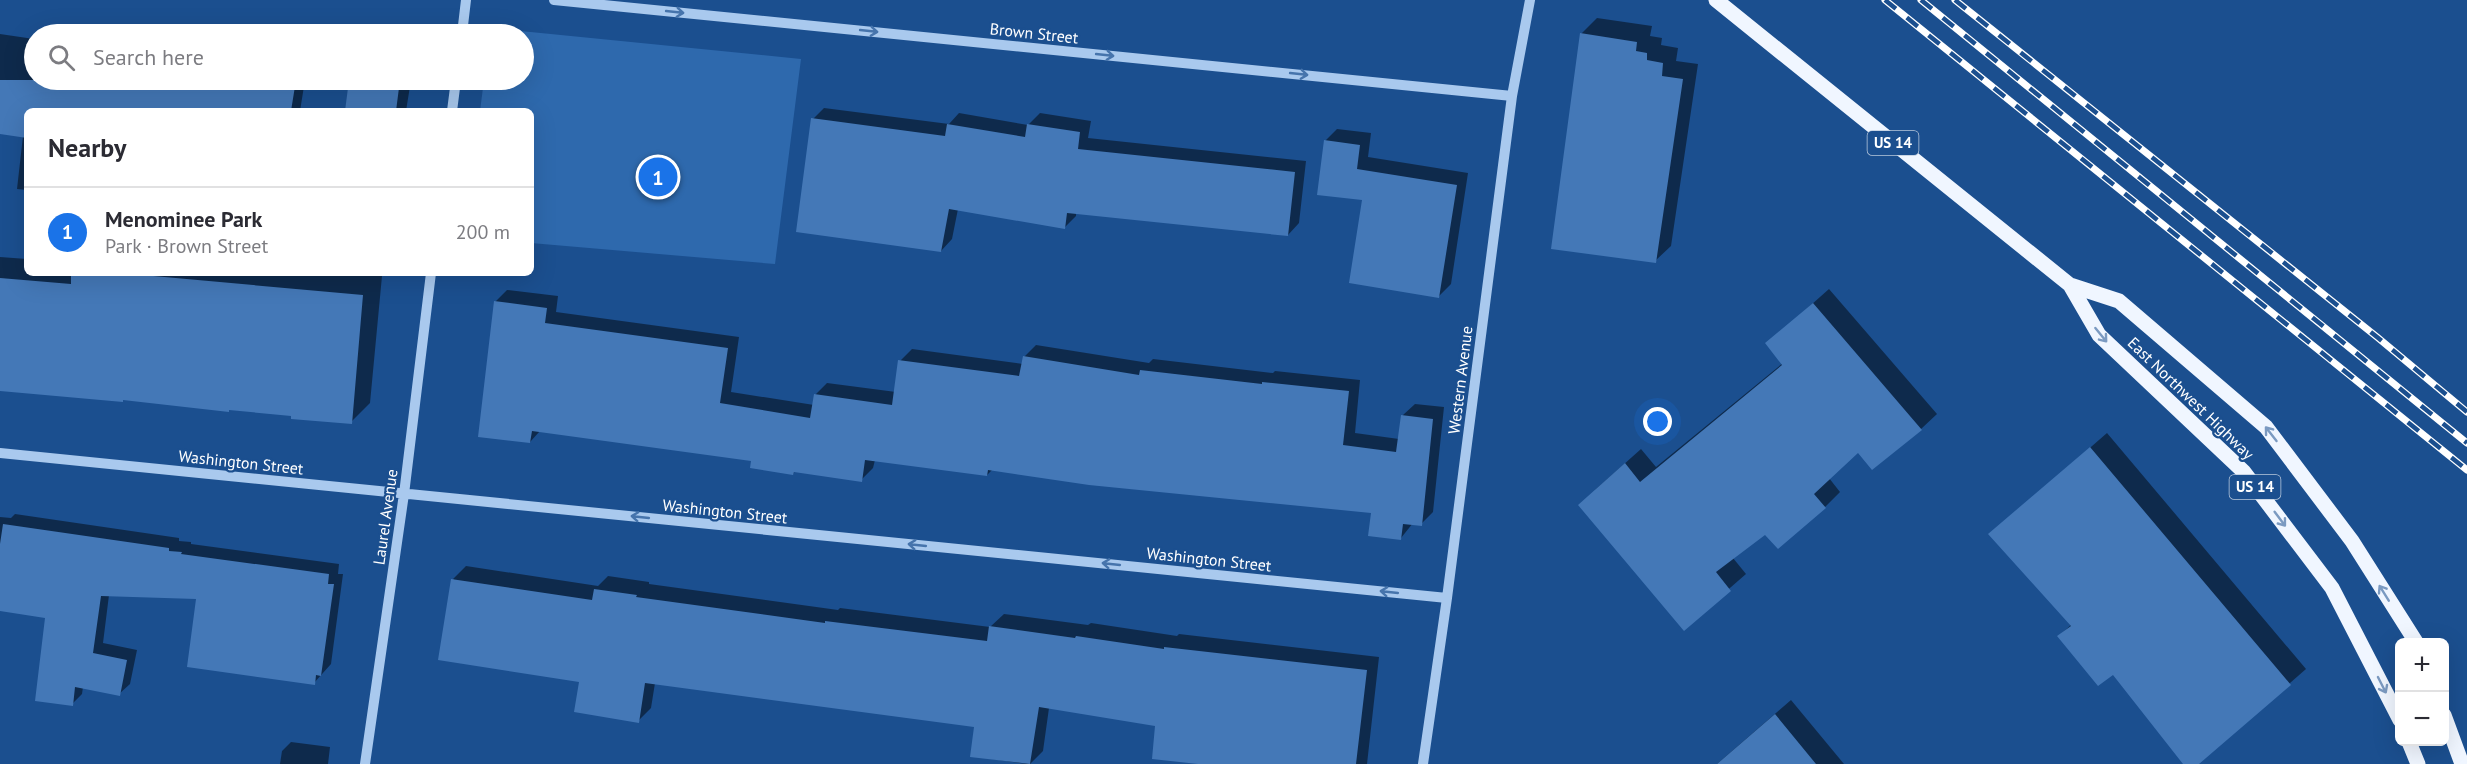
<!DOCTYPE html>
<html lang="en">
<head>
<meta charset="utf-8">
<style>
  :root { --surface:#fff; --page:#f7f7f7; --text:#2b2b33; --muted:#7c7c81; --line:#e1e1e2; --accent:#1a73e8 }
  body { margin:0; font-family:"PT Sans",sans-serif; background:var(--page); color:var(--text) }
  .controls { position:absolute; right:18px; bottom:18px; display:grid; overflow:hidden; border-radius:9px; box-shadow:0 6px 24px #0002 }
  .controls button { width:54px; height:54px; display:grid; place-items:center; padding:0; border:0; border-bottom:2px solid var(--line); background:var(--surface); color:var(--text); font:30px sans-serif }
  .you { position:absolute; left:1658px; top:422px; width:21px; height:21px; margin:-15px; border:4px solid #fff; border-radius:50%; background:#1a73e8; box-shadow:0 0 0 9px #1a73e833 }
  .badge { display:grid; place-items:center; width:39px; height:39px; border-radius:50%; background:var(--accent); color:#fff; font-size:20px; font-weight:700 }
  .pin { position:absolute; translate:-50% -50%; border:3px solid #fff; box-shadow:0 2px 6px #0006 }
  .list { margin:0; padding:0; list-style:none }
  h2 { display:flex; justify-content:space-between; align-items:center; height:78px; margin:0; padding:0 24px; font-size:26px }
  h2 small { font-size:20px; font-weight:400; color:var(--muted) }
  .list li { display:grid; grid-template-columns:39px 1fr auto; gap:18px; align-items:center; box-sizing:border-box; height:90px; padding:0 24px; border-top:2px solid var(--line) }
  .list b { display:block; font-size:22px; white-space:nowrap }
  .list p { margin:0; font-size:20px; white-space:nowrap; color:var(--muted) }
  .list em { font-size:20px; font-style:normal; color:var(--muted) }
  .icon { flex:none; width:33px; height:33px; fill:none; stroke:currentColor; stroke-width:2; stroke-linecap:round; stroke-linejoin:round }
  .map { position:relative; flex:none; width:2467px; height:764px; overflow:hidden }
  .search { position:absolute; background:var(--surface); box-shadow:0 6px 24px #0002; left:24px; top:24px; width:510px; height:66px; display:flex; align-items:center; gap:15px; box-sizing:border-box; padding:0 21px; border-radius:33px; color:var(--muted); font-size:22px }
  .panel { position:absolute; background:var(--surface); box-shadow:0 6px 24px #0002; left:24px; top:108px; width:510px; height:168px; border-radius:9px }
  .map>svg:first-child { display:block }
  .green { fill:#2e69ad }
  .shadow { fill:#0007 }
  .building { fill:#4478b7 }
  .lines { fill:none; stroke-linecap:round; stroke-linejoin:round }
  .minor { stroke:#a9c9ee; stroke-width:10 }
  .major { stroke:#f0f6ff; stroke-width:15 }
  .rail-casing { stroke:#fff; stroke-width:7 }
  .rail { stroke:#1b4f8f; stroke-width:4.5; stroke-dasharray:14; stroke-linecap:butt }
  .oneway { stroke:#4674ac }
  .oneway2 { stroke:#7b9ac1 }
  .labels { text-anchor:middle; stroke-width:4.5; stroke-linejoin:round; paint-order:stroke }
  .shield { fill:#1b4f8f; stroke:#bbcadd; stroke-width:1.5 }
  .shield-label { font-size:15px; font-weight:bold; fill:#fff }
  .street-label { font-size:16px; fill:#fff; stroke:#1b4f8f }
</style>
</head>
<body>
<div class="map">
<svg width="2467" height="764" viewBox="0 0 2467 764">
  <rect width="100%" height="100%" fill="#1b4f8f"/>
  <path class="green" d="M490,28l311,31 -26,205 -244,-21v-132h-51l4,-31h40v-46h-35z"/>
  <path class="shadow" d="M1597,18l55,8 -2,10 12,2 -1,7 17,3 -2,13 22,3 -27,182 -16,15 -74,-227z
    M0,34l34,5v41h271l-5,31h-273v79l-10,-1 6,-53 -23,-4z
    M350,80h61l-5,31h-60z
    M824,108l125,16 10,-11 69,12 12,-12 51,8 -3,17 218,23 -7,62 -11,12 -212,-23v4l-12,12 -106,-19 -6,30 -11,12 -128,-132z
    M1337,129l34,4 -3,24 100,16 -17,111 -12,12 -75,-97 -39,-58z
    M0,257l27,2v14h325l30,3 -12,127 -19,19 -58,-8 -293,-25z
    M1829,289l108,125 -16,15 -63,22 -29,27 11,14 -15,15 -59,26 -33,25 13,16 -62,54 -89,-138 46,-41 15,18 127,-104 -16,-19z
    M507,290l51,6 -2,16 183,25 -8,55 83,13 1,-10 12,-12 69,9 4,-31 12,-12 111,15 1,-7 12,-12 113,18 4,-4 120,14 2,-2 85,9 -5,53 44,6 4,-24 12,-11 29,3 -11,105 -12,12 -8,-1 -12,15 -28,-26 -380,-43 -6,6 -112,-15 -2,8 -12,12 -66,-9 -2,3 -40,-14 -213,-29 -10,11 -35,-140z
    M2107,433l199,236 -109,95h-12l-71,-91 -55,-37 13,-12 -81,-90z
    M15,514l164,24v3l12,1v2l148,20 -1,10h5l-12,90 -17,19 -116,-85 -89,-3 -6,48 34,7 -7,34 -11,10 -36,-7 -1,7 -10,10 -26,-88 -46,-7v-92l11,1z
    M466,566l132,20 10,-10 41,6v2l189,26 2,-2 150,19 14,-13 84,11 3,-2 86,13 2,-2 200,23 -12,107h-156l-54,-40 -108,-16 -6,43 -13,13h-4l-54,-8 4,-30 -321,-43 -4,25 -13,13 -57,-40 -128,-102z
    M1791,700l53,64h-127z
    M291,742l39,5 -2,17h-48l2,-13z"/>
  <path class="building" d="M1580,33l57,9 -1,9 11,2v7l16,3 -1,13 21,3 -27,184 -105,-14z
    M0,80h296l-5,31h-264v27l-27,-4z
    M349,80h51l-4,31h-51z
    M811,118l134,18 2,-12 78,13 2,-13 53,8 -2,17 217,23 -7,64 -221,-23 -2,16 -116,-20 -8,43 -145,-20z
    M1324,140l36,5 -3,24 100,16 -18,113 -90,-15 13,-83 -45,-5z
    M71,273h49l243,22 -11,129 -61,-5v-3l-62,-6v2l-106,-12v2l-123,-11v-113l71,6z
    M494,301l53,7 -2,15 183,25 -8,55 90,15 4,-24 78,11 6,-45 121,16 4,-20 116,19 1,-5 122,14v-2l87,9 -6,54 53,7 5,-37 32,4 -11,107 -19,-2 -2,16 -33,-4 3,-23 -282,-28 -101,-15 -1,6 -122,-16 -3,22 -68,-10 -1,3 -43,-7 1,-7 -219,-30 -2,12 -52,-6z
    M1813,303l109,127 -50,40 -14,-17 -44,41 12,14 -48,41 -13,-14 -49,37 15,19 -47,40 -106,-126 47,-42 15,19 142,-117 -17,-22z
    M2090,447l201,238 -92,79h-16l-70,-89 -15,11 -41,-50 14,-10 -83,-92z
    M3,524l166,24v3l13,1 -1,2 148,20 -1,10h6l-13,92 -5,-1 -1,10 -128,-18 9,-68 -95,-3 -8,57 34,7 -7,36 -45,-9 -2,19 -38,-5 10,-83 -45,-7v-67z
    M451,579l141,21 2,-11 43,6 -1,2 189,26v-2l162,20 2,-15 86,12 1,-2 88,13v-2l203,23 -11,94h-158l-46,-5 3,-33 -116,-19 -9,57 -60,-7 4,-30 -329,-44 -6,40 -65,-11 5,-30 -141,-22z
    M1775,714l41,50h-99z"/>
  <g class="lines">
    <path class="minor" d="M554,0l958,96
      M462,34l4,-34
      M452,111l4,-31
      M0,453l1447,145
      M365,764l39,-270 27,-221
      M1423,764l24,-166 65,-502 18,-96"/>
    <path class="major" d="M1716,0l354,285 29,50 145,137 88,116 68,132
      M2070,285l49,16 147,126 86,114 64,101
      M2444,715l18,49
      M2409,742l9,22"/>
    <g class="rail-casing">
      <path id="rail" d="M1885,0l582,470
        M1921,0l546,443
        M1955,0l422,337 90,75"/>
    </g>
    <use href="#rail" class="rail"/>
  </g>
  <defs><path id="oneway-shaft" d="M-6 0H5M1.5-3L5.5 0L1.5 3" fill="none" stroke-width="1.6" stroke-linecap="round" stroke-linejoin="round" transform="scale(1.5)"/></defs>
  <g class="oneway">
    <use href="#oneway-shaft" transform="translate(675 12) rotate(6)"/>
    <use href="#oneway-shaft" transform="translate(869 31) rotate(6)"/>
    <use href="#oneway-shaft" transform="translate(1105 55) rotate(6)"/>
    <use href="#oneway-shaft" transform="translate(1299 74) rotate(6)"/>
    <use href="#oneway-shaft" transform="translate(640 517) rotate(-174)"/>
    <use href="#oneway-shaft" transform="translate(917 545) rotate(-174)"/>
    <use href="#oneway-shaft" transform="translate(1111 564) rotate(-174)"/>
    <use href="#oneway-shaft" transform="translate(1389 592) rotate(-174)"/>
  </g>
  <g class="oneway2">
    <use href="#oneway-shaft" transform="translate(2101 335) rotate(51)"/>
    <use href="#oneway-shaft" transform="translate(2271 434) rotate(-128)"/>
    <use href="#oneway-shaft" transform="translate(2280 519) rotate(53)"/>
    <use href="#oneway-shaft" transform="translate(2384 593) rotate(-122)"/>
    <use href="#oneway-shaft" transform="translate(2382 685) rotate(63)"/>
  </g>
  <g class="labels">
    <g class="shield">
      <rect x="1867.5" y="131" width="51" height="24" rx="4.5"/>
      <rect x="2229.5" y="475" width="51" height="24" rx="4.5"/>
    </g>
    <g class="shield-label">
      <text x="1893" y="148">US 14</text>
      <text x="2255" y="492">US 14</text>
    </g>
    <g class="street-label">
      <text transform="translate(1034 33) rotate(6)" y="6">Brown Street</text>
      <text transform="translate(1460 380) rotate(-83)" y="6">Western Avenue</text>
      <text transform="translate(2191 398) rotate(44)" y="6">East Northwest Highway</text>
      <text transform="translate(241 462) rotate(6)" y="6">Washington Street</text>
      <text transform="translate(725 511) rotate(6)" y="6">Washington Street</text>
      <text transform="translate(385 517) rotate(-82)" y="6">Laurel Avenue</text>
      <text transform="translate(1209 559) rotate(6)" y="6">Washington Street</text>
    </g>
  </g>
</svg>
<div class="controls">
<button>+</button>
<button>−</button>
</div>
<div class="you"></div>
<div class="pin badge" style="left:658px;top:177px">1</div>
<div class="search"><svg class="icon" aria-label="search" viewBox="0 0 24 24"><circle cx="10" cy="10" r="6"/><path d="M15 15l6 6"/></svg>Search here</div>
<section class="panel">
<h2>Nearby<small></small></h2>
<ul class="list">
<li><span class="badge">1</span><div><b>Menominee Park</b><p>Park · Brown Street</p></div><em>200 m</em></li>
</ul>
</section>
</div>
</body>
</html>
